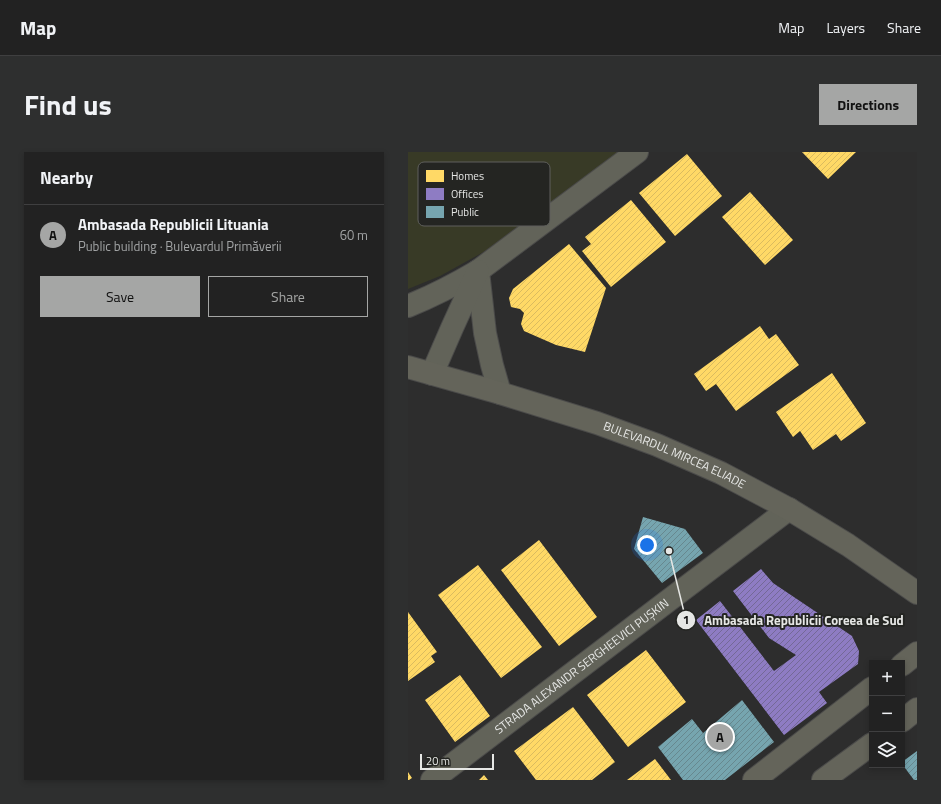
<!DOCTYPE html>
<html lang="en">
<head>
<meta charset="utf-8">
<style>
  :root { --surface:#222; --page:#2e2f2f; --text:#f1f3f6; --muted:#a2a4a5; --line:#3f3f40; --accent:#a5a6a5 }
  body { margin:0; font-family:"Titillium Web",sans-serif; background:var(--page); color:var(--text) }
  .controls { position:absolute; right:12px; bottom:12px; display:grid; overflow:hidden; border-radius:0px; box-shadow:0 2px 6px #0003 }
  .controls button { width:36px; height:36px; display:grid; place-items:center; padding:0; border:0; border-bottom:1px solid var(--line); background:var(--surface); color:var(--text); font:20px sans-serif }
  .scale { position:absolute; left:12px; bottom:10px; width:74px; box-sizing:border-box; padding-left:4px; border:2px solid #e6e7e5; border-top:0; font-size:11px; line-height:14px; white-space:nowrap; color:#e6e7e5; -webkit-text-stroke:3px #242522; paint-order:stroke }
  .you { position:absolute; left:239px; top:393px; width:14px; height:14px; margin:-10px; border:3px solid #fff; border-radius:50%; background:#1a73e8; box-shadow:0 0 0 6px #1a73e833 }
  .badge { display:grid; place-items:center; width:26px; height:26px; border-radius:50%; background:var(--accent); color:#111; font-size:13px; font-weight:700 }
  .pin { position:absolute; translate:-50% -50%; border:2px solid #fff; box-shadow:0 1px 4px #0006 }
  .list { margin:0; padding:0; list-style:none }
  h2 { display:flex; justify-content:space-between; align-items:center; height:52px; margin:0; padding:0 16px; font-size:17px }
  h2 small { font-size:13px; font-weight:400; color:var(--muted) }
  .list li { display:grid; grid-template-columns:26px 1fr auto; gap:12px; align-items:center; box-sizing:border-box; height:60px; padding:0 16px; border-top:1px solid var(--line) }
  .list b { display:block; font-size:15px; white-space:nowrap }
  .list p { margin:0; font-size:13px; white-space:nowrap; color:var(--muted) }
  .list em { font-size:13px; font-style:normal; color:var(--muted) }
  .actions { display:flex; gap:8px; padding:12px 16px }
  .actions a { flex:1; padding:9px 0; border:1px solid var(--accent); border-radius:0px; text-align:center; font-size:14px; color:var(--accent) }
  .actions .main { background:var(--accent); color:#111 }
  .icon { flex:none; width:22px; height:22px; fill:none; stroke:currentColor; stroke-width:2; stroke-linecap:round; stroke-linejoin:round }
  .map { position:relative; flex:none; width:509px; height:628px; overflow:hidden; border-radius:0px }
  header { display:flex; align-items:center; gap:24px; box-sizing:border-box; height:56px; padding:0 20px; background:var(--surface); border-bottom:1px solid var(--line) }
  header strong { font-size:19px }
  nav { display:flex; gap:22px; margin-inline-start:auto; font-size:14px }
  .intro { display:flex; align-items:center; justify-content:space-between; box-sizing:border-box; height:96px; padding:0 24px }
  h1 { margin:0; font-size:28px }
  .button { padding:10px 18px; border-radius:0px; background:var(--accent); color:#111; font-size:14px; font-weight:700 }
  main { display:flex; gap:24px; padding:0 24px }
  aside { flex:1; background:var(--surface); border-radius:0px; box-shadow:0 2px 6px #0003 }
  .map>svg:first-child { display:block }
  .green { fill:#383a26 }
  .homes { fill:url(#homes-hatch) }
  .offices { fill:url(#offices-hatch) }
  .public { fill:url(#public-hatch) }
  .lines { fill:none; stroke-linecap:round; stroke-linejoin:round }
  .street-casing { stroke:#4b4b4a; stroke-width:24 }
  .secondary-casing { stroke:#4b4b4a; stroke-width:24 }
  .street { stroke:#626359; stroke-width:22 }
  .secondary { stroke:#64645a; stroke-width:22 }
  .labels { text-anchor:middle; stroke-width:4; stroke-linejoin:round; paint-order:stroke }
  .street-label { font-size:12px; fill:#e6e7e5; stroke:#242522 }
  .key { fill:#242522; stroke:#5e5f5c; stroke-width:1 }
  .key-label { font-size:11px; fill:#e6e7e5 }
  .leader { fill:none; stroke:#e6e7e5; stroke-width:1.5 }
  .callout-dot { fill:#e6e7e5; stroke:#242522; stroke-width:1.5 }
  .mark-label { font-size:12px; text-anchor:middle; font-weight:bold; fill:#111 }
  .callout-label { font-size:13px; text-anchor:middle; font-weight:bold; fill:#e6e7e5; stroke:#242522; stroke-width:4; stroke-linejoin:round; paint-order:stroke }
</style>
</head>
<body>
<header>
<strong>Map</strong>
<nav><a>Map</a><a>Layers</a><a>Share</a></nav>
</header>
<div class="intro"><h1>Find us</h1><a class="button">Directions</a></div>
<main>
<aside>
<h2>Nearby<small></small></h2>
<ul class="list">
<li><span class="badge">A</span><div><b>Ambasada Republicii Lituania</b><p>Public building · Bulevardul Primăverii</p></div><em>60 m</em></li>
</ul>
<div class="actions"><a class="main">Save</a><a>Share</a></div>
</aside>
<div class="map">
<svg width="509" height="628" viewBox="0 0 509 628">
  <defs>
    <pattern id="homes-hatch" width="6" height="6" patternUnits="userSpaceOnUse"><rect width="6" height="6" fill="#ffd966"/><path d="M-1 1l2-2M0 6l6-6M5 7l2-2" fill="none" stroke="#dabb5f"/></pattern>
    <pattern id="offices-hatch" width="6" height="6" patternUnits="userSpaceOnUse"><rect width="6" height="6" fill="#8e7cc3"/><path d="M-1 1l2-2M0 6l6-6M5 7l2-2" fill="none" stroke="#746997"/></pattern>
    <pattern id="public-hatch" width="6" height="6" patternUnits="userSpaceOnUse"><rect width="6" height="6" fill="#76a5af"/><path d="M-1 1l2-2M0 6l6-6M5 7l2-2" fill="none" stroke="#67888f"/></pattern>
  </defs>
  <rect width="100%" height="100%" fill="#2d2d2d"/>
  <path class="green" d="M0,0h218l-108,81 -78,43 -32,13z"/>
  <path class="homes" d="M394,0h54l-28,27z
    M279,2l35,42 -47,40 -36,-43z
    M342,40l43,48 -28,25 -43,-48z
    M223,48l35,42 -55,45 -29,-36 9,-7 -6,-7z
    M161,92l37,44 -21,64 -29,-7 -32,-14 -3,-7 3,-11 -4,-4 -9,-2 -2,-9 4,-9z
    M352,174l9,13 7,-5 23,31 -63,46 -20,-27 -10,7 -12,-17z
    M424,221l34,50 -25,18 -5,-7 -23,16 -13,-19 -7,6 -17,-25z
    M131,388l58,77 -38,29 -58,-76z
    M70,413l64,82 -41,31 -63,-83z
    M0,460l29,40 -6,4 4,6 -27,19z
    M238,498l40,52 -58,45 -41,-52z
    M52,523l30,41 -35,26 -30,-42z
    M165,555l42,55 -23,18h-56l-22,-29z
    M247,607l16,21h-44z
    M0,620l4,6 -3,2h-1z
    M76,623l4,5h-9z"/>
  <path class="offices" d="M353,417l12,14 79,53 7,15 -1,13 -39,28 8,11 -43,32 -88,-115 24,-19 54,70 22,-16 -27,-17 -36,-47z"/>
  <path class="public" d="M235,365l42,12 18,24 -41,30 -28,-34z
    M334,548l32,42 -49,38h-42l-25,-33 34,-28 11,14z
    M509,599v29h-3l-12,-16v-2z"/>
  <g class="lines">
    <g class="street-casing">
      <g id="street">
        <path d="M70,119l7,62 7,32 8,28"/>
        <path d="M0,154c25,-10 48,-22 70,-35l159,-119"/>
        <path d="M24,222l20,-46 26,-57"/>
        <path id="s1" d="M24,628l357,-271"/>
      </g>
    </g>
    <g class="secondary-casing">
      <g id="secondary">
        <path id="s2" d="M0,215l92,26 97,30 60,22 64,28 68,36 59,36 69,48"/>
        <path d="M494,513l15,-12"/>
        <path d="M494,569l15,-12"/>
        <path d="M346,628l118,-92"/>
        <path d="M415,628l49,-36"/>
      </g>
    </g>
    <use href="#street" class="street"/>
    <use href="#secondary" class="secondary"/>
  </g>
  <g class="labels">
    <g class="street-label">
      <text dy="4" stroke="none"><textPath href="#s2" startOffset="281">BULEVARDUL MIRCEA ELIADE</textPath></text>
      <text dy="4" stroke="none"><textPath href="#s1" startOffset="188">STRADA ALEXANDR SERGHEEVICI PUȘKIN</textPath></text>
    </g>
  </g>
  <rect x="10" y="10" width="132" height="64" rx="6" class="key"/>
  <rect x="18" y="18" width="18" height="12" fill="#ffd966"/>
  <rect x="18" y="36" width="18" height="12" fill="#8e7cc3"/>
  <rect x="18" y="54" width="18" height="12" fill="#76a5af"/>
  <g class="key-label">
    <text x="43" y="28">Homes</text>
    <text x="43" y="46">Offices</text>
    <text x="43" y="64">Public</text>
  </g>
  <path class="leader" d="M261 399L278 468"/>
  <g class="callout-dot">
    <circle cx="261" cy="399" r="4"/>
    <circle cx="278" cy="468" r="10"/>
  </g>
  <g class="mark-label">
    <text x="278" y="472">1</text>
  </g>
  <g class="callout-label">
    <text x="396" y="473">Ambasada Republicii Coreea de Sud</text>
  </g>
</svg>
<div class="controls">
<button>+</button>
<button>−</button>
<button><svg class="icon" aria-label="layers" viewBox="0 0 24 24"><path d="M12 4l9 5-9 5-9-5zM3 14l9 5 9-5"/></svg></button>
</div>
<div class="scale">20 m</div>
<div class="you"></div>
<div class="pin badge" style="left:312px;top:585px">A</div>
</div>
</main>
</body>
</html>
